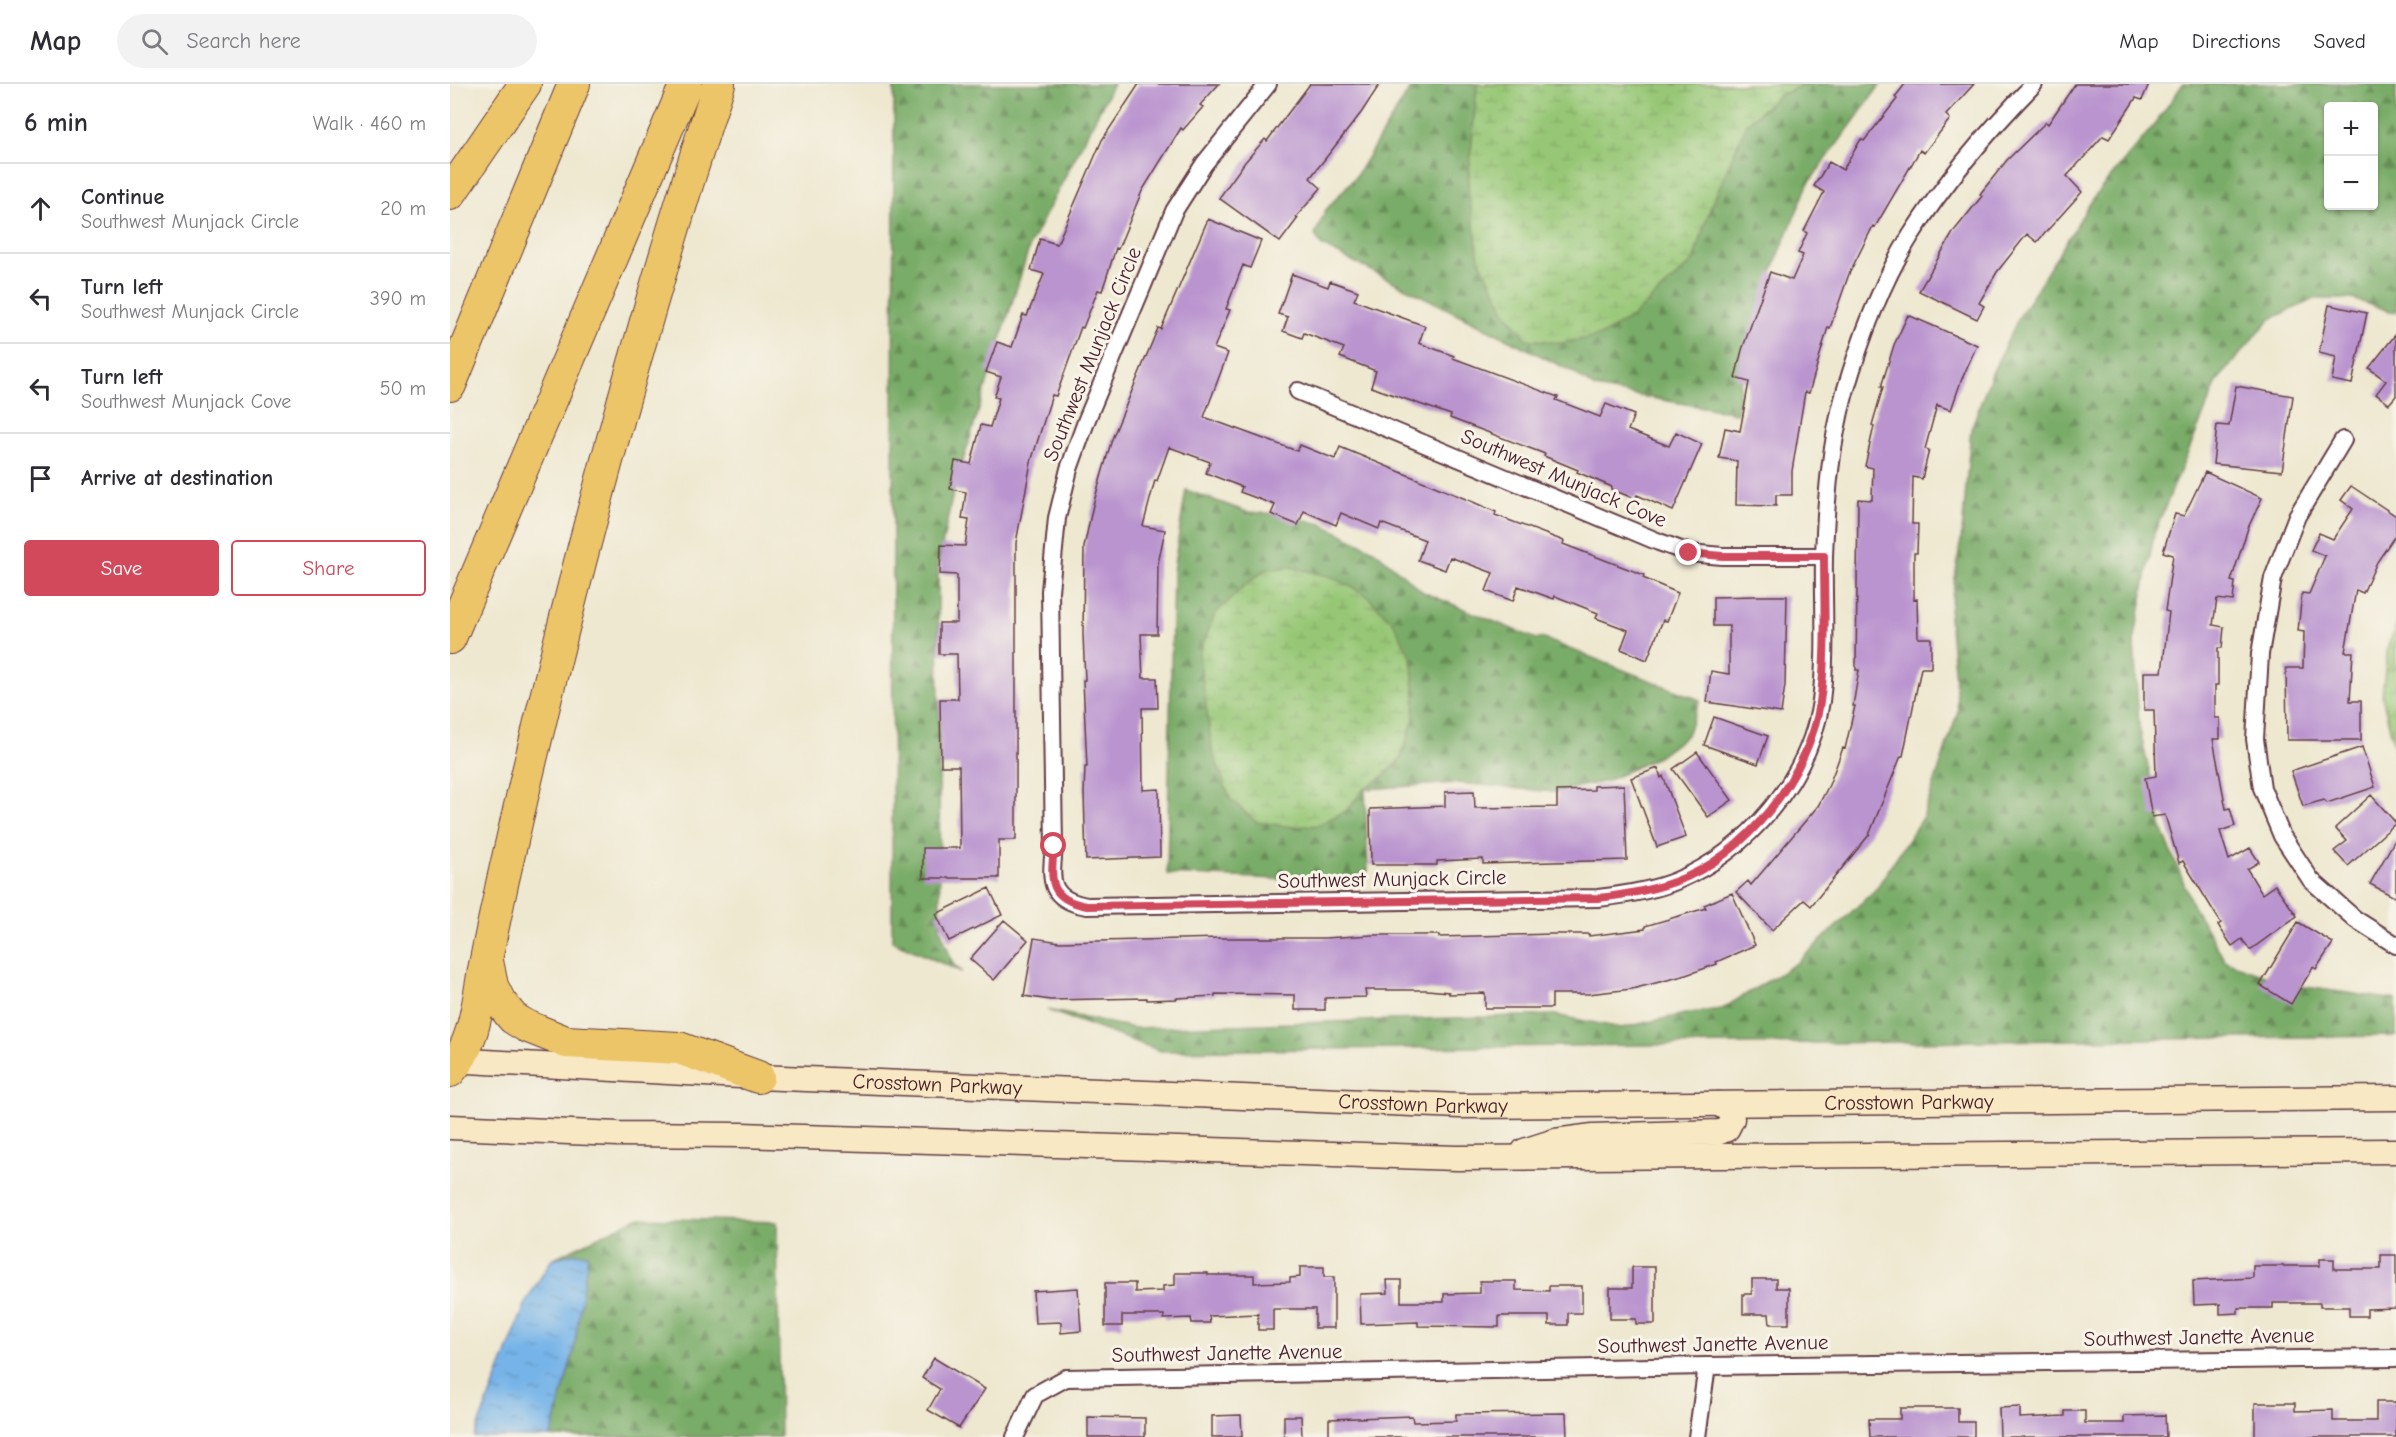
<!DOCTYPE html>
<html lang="en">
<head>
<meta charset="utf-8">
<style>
  :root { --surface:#fff; --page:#f2f2f3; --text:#2b2b33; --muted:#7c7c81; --line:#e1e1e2; --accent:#d1495b }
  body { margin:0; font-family:"Comic Neue",sans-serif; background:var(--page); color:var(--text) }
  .controls { position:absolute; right:18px; top:18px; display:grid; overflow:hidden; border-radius:6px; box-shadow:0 2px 4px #0004 }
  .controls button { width:54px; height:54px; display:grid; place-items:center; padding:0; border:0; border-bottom:2px solid var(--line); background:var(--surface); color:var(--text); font:30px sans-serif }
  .stop { position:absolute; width:18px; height:18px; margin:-14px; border:4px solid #d1495b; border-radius:50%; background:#fff }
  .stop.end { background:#d1495b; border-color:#fff; box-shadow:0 2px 6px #0008 }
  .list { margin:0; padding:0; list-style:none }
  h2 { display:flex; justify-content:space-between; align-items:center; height:78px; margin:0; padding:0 24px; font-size:26px }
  h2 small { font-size:20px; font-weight:400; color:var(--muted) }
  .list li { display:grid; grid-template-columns:39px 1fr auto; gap:18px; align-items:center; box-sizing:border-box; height:90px; padding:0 24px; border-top:2px solid var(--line) }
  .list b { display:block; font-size:22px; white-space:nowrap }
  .list p { margin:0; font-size:20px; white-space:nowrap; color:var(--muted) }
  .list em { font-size:20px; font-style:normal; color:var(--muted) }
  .actions { display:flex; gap:12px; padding:18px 24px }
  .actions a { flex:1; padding:14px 0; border:2px solid var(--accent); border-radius:6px; text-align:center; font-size:21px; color:var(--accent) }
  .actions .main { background:var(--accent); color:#fff }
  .icon { flex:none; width:33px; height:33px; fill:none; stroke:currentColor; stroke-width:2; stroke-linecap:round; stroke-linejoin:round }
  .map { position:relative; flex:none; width:1946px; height:1353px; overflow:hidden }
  header { display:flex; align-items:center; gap:36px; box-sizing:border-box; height:84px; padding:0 30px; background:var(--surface); border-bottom:2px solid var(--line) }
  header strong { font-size:28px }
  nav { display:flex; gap:33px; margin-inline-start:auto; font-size:21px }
  .search { width:420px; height:54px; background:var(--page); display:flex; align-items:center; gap:15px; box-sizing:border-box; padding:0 21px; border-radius:33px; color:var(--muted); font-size:22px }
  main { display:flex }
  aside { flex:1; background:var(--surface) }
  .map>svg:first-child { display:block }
  .forest { fill:url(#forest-firs); stroke:#626649; stroke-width:1.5; fill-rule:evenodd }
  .wetland { fill:url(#wetland-marsh); stroke:#707350; stroke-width:1.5 }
  .water { fill:url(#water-ripples); stroke:#60698a; stroke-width:1.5 }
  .building { fill:#ba94cf }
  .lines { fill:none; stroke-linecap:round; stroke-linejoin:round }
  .street-casing { stroke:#633d44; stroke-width:20 }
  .secondary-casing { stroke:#633d44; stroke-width:27 }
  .highway-casing { stroke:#633d44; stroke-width:34 }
  .street { stroke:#fff; stroke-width:16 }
  .secondary { stroke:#f8e8c3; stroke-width:24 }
  .highway { stroke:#edc569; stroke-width:32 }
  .route { stroke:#d1495b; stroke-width:8 }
  .labels { text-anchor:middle; stroke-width:6; stroke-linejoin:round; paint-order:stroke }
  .street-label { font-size:21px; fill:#4a1f2b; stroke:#f7f3e8 }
</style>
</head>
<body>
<header>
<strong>Map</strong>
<div class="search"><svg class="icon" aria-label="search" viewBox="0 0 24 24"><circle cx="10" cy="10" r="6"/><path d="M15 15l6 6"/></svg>Search here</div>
<nav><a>Map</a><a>Directions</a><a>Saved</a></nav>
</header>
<main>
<aside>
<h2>6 min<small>Walk · 460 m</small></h2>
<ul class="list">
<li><svg class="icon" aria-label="ahead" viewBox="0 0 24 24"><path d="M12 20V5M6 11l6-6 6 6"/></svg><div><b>Continue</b><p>Southwest Munjack Circle</p></div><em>20 m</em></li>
<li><svg class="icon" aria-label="left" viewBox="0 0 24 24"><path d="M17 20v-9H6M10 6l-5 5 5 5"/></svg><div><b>Turn left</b><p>Southwest Munjack Circle</p></div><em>390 m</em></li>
<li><svg class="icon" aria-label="left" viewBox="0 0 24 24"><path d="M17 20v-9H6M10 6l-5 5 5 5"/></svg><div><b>Turn left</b><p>Southwest Munjack Cove</p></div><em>50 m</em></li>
<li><svg class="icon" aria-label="arrive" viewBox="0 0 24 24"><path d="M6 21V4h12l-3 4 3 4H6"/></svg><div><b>Arrive at destination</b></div></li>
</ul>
<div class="actions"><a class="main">Save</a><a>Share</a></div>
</aside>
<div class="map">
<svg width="1946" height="1353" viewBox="0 0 1946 1353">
  <defs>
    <pattern id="forest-firs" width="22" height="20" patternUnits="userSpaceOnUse" patternTransform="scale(1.5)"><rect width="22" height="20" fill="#79ac67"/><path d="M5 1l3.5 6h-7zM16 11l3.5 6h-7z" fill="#658b55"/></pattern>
    <pattern id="wetland-marsh" width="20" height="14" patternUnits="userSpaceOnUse" patternTransform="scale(1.5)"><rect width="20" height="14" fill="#97c776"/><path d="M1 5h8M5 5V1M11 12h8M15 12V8" fill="none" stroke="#84aa66"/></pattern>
    <pattern id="water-ripples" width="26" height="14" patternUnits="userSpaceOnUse" patternTransform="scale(1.5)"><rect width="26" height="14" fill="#75b3e8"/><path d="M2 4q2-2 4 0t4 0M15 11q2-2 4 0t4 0" fill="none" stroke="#6291bc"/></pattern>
  </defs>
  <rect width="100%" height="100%" fill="#f7f3e8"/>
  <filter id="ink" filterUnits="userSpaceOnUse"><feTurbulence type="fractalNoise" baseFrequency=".0167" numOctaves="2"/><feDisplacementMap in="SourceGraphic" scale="12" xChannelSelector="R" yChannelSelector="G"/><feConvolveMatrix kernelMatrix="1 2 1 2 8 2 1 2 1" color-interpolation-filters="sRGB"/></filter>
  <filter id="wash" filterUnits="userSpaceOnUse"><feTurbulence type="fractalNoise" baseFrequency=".008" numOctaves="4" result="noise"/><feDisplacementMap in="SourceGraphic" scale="24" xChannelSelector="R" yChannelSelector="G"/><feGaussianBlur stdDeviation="1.35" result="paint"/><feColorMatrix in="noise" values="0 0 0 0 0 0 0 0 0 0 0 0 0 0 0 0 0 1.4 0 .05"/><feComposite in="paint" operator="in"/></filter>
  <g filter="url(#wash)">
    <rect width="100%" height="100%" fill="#eee8d0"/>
    <path class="forest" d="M444,0h219l-83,161 -77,248 -15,72 2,363 13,36 9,8 -70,-31z
      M963,0h64l-9,103 225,74 17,-52 37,-86 32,-28 27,-11h75l-73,100 -33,80 -31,87 -7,62 -142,-25 -24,-17 -249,-125 -7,-11 10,-24 31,-35z
      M1733,0h213v229l-44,-14h-38l-45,21 -51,60 -64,154 -20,108 5,84 22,100 32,80 32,55 67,24 104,15v36l-1235,15 -114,-41 87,18 421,-13 66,13 69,-15 32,-4 75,-46 79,-74 48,-74 34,-104 -9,-94 13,-84 9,-104 21,-56 27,-56 75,-120 61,-73zM1878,22h46v100h-46z
      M736,406l61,22 33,2 42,10 53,27 48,41 113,47 6,-1 158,62 -13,35 -28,21 -52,25 -52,11 -97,-9 -93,6 3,82 -27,11 -174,-8 6,-303zM815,486l149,148 -13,40 -18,18 -19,13 -18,22 -28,14 -25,2 -77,-213 27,-27z
      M188,1134l139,4 3,215h-229l23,-88 1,-96 -23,6z"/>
    <path class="wetland" d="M1027,0h329l-27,11 -32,28 -37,86 -17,52 -61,56 -30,18 -40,8 -35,-4 -20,-25 -28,-55 -11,-72z
      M840,483l42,10 33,17 28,28 18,35 4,40 -1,21 -13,40 -18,18 -19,13 -18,22 -28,14 -25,2 -37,-5 -26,-23 -18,-49 -13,-96 16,-40 28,-27 22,-17z
      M1946,541v130l-14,-60 6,-49z"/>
    <path class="water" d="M125,1169l13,1 -14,95 -23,88h-77l53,-137 25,-41z"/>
    <g id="blocks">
      <path class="building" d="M689,0h80l-19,21 3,2 -20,23 -2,-2 -39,63 -24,58 -2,-1 -14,43 -4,-1 -15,38 -2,-1 -25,69 -4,-1 -21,67 -15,81v297h-17v38h-76v-30h37l-1,-82h-18l-1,-67h18l-1,-45h-18v-31h18v-48l-17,-1 1,-29 24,1 4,-26 -7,-1 4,-27 -16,-3 5,-28 16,3 10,-39 9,2 9,-29 -5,-1 7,-20 -15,-5 11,-30 15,5 11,-32 4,1 17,-42 -13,-4 9,-31 17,5 45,-104z
        M860,0h70l-19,29 -51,65 11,10 -25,29 2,1 -18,24 -61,-44 26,-36 20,-23 2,2z
        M1455,0h69l-28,31 4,4 -26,34 -4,-3 -45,77 -2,-1 -24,48 -19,54 -2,-1 -19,66 -4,-1 -13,79v24h-16v11l-40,-1 1,-44 -18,-3 6,-30 15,3 9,-49 -14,-4 7,-28 28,-78 22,8 11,-25 -5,-2 9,-20 -3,-2 20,-39 -10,-6 15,-24 14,8 18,-31 3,2 33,-42 -2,-2z
        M1625,0h74l-7,16 -6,-2 -27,41 -6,-3 -36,40 15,16 -45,50 -10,-8 -30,38 -18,31 5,3 -7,13 -58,-28 35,-60 28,-35 -2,-2 27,-34 39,-38 2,2z
        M758,135l53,22 -11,27 -7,-3 -17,44 4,1 -16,38 14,5 -24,64 93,34 3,-6 35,14 5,-12 133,55 23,10 -1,3 69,26 -1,3 81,31 -1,3 35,15 -11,28 -4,-1 -16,40 -26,-11 7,-19 -32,-12 2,-5 -43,-17 -1,3 -36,-13 -5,15 -27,-10 7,-18 -43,-16 -5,13 -27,-10 7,-20 -44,-17 -2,6 -38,-16 -5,12 -32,-14 -6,14 -27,-11 4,-9 -35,-13 2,-5 -36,-14 4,-11 -41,-15 -12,34 -2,-1 -12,46 22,4 -7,34 -1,70h-16l2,44h14l1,30h-16l1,82 16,-1 1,68 -74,3 -2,-67 1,-26h2l-4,-87h2l-2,-45 1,-88 9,-42 19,-66 46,-111 3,1z
        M842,190l36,13 2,-6 28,10 -4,9 71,26 -6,17 35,13 -1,2 105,39 -2,3 44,17 6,-13 28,11 -6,15 41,16 7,-14 26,12 -29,67 -36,-16 -2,4 -24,-10 1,-2 -35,-15 1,-2 -34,-14 1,-2 -95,-36 1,-3 -80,-28 5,-16 -36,-14 4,-9 -40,-15 -2,5 -19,-7 5,-14 -10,-3z
        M1879,221l38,8 -15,71 -20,-4 4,-23 -17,-4z
        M1458,231l69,30 -16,36 -10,29 -14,-5 -12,44 4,1 -7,29 -9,-2 -1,47h6l-1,29h-3v47l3,-1 1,39h13v30h-10l-18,88h-2l-32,79 -58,71 -7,-6 -32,30 -36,-38 12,-11 3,4 67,-79 11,-21 14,-37 2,1 10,-43h-2l6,-36h-3l2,-171 14,1 1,-32 -8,-2 9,-40 -2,-1 11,-38h-2l13,-42z
        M1946,250v62l-7,8 -13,-10 10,-13 -17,-13z
        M1786,302l57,10 -11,75 -69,-7 4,-39 12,1z
        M1755,388l57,26 -14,30 -17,53 4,1 -2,19 -16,-2 -4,26 11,2 -2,21h-4v37h-3v33h5v21h-7l13,70 4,-1 5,18 -15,5 9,29 21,-12 9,14 -12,7 15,25 13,-9 22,31 -47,34 -8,-11 -10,7 -14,-21 3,-2 -38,-62 -4,2 -14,-48 -13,2 -7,-39 11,-2 -2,-66h-10v-38h18l7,-60 -4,-1 8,-56 -10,-3 12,-38 9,2z
        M1901,402l45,30v18l-19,28 -14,31 -7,-3 -11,62h8l-3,49h11v39h-74l-1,-72h17l1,-36 -6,-1 4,-38 7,1 16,-38 -14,-6 8,-17 14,6 20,-30 -12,-9z
        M1307,512h30l-2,89 -4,28 -74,-11 4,-31 18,3v-48h-16v-29z
        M1264,633l54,19 -10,28 -54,-19z
        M1912,663l13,40 -48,16 -3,-3 -21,6 -12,-35z
        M1247,668l35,48 -24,17 -35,-48z
        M1208,684l3,10 2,-2 23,61 -29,10 -26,-69z
        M1174,701l3,75 -144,4v-5l-46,2v4h-66l-1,-56 75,-3v-14l29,-1 1,17 82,-1v-16l37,-1v-4z
        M1921,711l25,28 -48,43 -14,-15 13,-10 -12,-13z
        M1946,754v60l-26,-14z
        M539,804l13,27 -53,26 -13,-27z
        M1282,809l23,52 -39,17 1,2 -34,12 -51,13 -44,5h-36v14h-67v-15l-36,1v-2l-22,-2h-62l1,7 -41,1v12h-30v-15l-80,-1v2l-38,2v1l-30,1v-2l-97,2 -26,-4 10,-58 26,4 161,-4h104l47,-3h67v2l113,-3h37v2l56,-7v-3l61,-18 -2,-3z
        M554,836l24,20 -34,40 -24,-21z
        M1848,838l35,21 -17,26 -3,-2 -22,37 -31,-19z
        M1931,1171h15v53l-29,1v7h-18v-9h-29v-4h-47v5h-35v5l-18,1v-10l-26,1 -1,-24 60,-3v-12h67v-7h14v10h47z
        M850,1183h24v10h10v51h-19v-19h-42v21h-15v-16l-49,2 1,7h-18l-1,-5 -27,1v-4h-42v11h-17v-43h30v9l28,-1v-5l12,-1v-12h33v2h46v8l36,-1v-4l10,-1z
        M1182,1183h23v57h-19v-5h-26v-31h22z
        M1302,1195h24v9h13v36h-19l-1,-10h-26v-20h9z
        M937,1196h14v22h43v-8l36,-1v-12h36v9l33,1v-5h33v27h-14v12h-19v-9h-50v11l-81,-1v-4l-57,2 -1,-30 28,-1z
        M628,1204l3,43 -20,2v-11l-26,1 -2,-32z
        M484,1274l51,31 -26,39 -31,-18 12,-21 -18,-11z
        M1926,1318h20v35h-141v-34h40v8l38,-1v11h43z
        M1570,1323v11l45,-2v-5h20v12h39v-7l41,-1 1,22h-166l-1,-29z
        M1450,1324h58v14h16v15h-104l-1,-18h31z
        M1116,1329l1,24h-238v-18l83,-3 1,6 43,-1v-7z
        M791,1331l1,22h-30v-21z
        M834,1332h17l1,21h-18z
        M638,1333l57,1v19h-57z"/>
    </g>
  </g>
  <g filter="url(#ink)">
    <use href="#blocks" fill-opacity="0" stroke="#633d44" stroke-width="1.5"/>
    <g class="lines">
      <g class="street-casing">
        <path id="street" d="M818,0l-64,80 -30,47 -87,208 -18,50 -12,49 -7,73 4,255c-3,33 -7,53 33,60l511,-8c26,-3 54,-7 78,-17 71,-29 134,-103 145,-180 6,-48 2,-97 3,-145 2,-55 6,-111 21,-164 15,-51 37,-111 66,-157 35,-55 77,-104 123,-151
          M848,307l361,151 30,11 33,3h102
          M1893,356l-46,76 -24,62 -13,76 -5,85 7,49 20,48 29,44 44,39 41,26
          M565,1353l20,-42 31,-17 641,-12 689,-8
          M1247,1353l10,-71"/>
      </g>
      <g class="secondary-casing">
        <g id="secondary">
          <path id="s1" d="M0,976l308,17 702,29 936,-8"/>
          <path d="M0,1043l168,7 124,1 715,23 939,-7"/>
          <path d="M1074,1067l31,-10 38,-5 127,-4 7,-3 5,-10 -2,-8 -11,-7"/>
        </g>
      </g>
      <g class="highway-casing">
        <path id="highway" d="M0,110l75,-110
          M0,301l124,-301
          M0,554l236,-554
          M37,877l5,25 8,16 13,16 13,8 40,16 113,6 79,29
          M0,987c27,-29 28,-75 36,-111 5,-26 11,-51 16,-76 61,-269 131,-537 217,-800"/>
      </g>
      <use href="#street" class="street"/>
      <use href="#secondary" class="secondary"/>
      <use href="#highway" class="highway"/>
    </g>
  </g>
  <g class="lines" filter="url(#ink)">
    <path class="route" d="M604,762c-3,33 -7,53 33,60l511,-8c26,-3 51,-7 76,-16 70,-24 136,-107 146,-180 7,-48 4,-98 4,-146h-102l-33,-3"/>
  </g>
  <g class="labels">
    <g class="street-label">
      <text transform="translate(642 270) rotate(-68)" y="7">Southwest Munjack Circle</text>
      <text transform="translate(1114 394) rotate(23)" y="7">Southwest Munjack Cove</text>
      <text transform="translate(942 795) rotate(-1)" y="7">Southwest Munjack Circle</text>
      <text dy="7" stroke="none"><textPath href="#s1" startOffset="488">Crosstown Parkway</textPath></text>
      <text dy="7" stroke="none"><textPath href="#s1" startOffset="1460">Crosstown Parkway</textPath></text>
      <text dy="7" stroke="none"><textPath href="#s1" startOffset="974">Crosstown Parkway</textPath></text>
      <text transform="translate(1749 1253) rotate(-1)" y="7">Southwest Janette Avenue</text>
      <text transform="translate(1263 1260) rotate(-1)" y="7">Southwest Janette Avenue</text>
      <text transform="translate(777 1269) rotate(-1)" y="7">Southwest Janette Avenue</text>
    </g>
  </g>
</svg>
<div class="controls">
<button>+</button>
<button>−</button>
</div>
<div class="stop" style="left:604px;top:762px"></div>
<div class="stop end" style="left:1239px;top:469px"></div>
</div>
</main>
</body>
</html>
